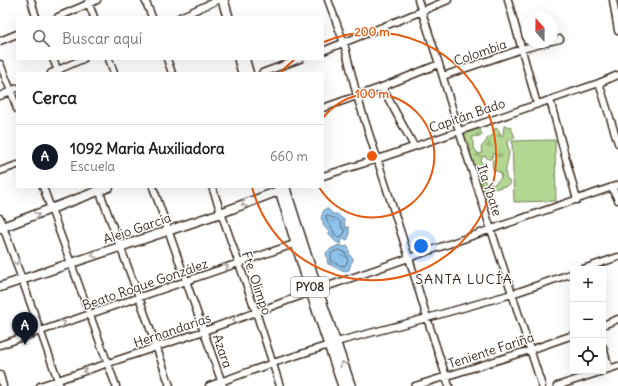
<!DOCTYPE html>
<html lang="es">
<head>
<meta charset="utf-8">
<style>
  :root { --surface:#fff; --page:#f2f2f2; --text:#202124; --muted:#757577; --line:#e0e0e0; --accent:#111827 }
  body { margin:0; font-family:Delius,sans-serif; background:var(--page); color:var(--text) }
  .controls { position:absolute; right:12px; bottom:12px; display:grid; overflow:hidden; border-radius:0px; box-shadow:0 4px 16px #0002 }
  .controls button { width:36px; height:36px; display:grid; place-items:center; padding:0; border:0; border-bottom:1px solid var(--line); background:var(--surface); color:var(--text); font:20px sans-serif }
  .compass { position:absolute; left:522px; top:12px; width:36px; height:36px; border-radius:50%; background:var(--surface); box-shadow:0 4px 16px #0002; rotate:340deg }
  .you { position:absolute; left:421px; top:246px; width:14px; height:14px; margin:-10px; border:3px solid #fff; border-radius:50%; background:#1a73e8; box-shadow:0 0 0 6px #1a73e833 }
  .badge { display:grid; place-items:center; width:26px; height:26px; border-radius:50%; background:var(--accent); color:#fff; font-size:13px; font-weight:700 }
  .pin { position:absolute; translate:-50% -33px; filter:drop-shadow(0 1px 2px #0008) }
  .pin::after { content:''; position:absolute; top:21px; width:14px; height:12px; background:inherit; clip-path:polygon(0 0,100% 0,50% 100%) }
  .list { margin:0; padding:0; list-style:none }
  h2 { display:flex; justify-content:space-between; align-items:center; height:52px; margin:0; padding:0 16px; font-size:17px }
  h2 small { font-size:13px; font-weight:400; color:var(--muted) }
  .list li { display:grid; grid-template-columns:26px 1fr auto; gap:12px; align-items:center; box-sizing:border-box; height:64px; padding:0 16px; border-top:1px solid var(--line) }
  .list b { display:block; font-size:15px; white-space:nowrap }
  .list p { margin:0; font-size:13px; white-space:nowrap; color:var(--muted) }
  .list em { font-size:13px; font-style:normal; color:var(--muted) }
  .icon { flex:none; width:22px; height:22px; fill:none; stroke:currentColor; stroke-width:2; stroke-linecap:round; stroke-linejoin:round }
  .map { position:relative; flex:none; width:618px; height:386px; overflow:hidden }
  .search { position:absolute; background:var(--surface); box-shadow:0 4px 16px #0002; left:16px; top:16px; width:308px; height:44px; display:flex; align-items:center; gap:10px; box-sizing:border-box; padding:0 14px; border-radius:0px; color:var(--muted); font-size:15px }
  .panel { position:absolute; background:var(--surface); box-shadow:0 4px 16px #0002; left:16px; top:72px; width:308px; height:116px; border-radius:0px }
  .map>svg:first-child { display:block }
  .grass { fill:#b2d792; stroke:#768058 }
  .forest { fill:url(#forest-firs); stroke:#768058 }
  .water { fill:url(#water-ripples); stroke:#6c8598 }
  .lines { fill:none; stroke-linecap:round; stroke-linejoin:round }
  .shore { stroke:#5c6770; stroke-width:1 }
  .minor-casing { stroke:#3b2a1e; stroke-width:9 }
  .major-casing { stroke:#3b2a1e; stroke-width:11 }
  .highway-casing { stroke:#3b2a1e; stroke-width:12 }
  .minor { stroke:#fff; stroke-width:6 }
  .major { stroke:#fff; stroke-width:8 }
  .highway { stroke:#fff; stroke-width:9 }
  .oneway { stroke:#a79f9a }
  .ring { fill:none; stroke:#e8590c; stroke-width:2 }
  .labels { text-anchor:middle; stroke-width:3; stroke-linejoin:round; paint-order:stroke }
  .shield { fill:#fff; stroke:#766a62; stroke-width:1 }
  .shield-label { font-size:12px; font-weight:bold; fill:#3b2a1e }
  .street-label { font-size:13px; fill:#3b2a1e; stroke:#fff }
  .neighbourhood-label { font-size:14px; letter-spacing:1px; fill:#3b2a1e; stroke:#fff }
  .centre { fill:#e8590c; stroke:#fff; stroke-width:2 }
  .ring-label { font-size:12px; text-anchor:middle; font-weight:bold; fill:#e8590c; stroke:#fff; stroke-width:3; stroke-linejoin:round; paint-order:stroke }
</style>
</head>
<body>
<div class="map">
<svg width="618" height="386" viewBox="0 0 618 386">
  <defs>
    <pattern id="forest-firs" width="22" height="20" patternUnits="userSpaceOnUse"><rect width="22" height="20" fill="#b2d792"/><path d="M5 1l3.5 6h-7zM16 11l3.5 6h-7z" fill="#9ab97d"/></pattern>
    <pattern id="water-ripples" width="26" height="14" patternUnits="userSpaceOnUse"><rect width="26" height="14" fill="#8dc2ea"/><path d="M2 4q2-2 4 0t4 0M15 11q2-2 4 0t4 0" fill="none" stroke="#749ebd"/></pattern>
  </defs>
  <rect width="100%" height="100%" fill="#fff"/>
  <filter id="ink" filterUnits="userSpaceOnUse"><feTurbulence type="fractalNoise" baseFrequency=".025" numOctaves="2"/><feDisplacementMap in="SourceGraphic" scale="8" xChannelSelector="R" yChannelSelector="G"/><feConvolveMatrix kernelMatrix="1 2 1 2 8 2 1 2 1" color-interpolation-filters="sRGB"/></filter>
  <g filter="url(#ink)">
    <path class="grass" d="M555,140l1,61 -42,1 -2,-61z"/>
    <path class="forest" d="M481,126l-1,4 2,4 -1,2 -1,1 -4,-1 -3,1c-1,6 1,15 7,17l2,-1 -1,-6 4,-4 2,-4 6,-4 2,-7 3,1 4,7 1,-1 1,-9h3l4,1 4,11 -7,3 -1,2c1,3 2,6 2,9 0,9 -8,25 1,30v3l-24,6c-5,-1 -7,-6 -4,-11h2l4,5 3,1 3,-2 7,-6 -1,-6 -7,-2 -1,-9 4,-4 1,-2 -3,-2 -3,6h-3l-3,-3 -3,1 -1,5 4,5v10l-2,1 -3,-4 -4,-1 -1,-1 -1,-9 -2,-2v-3l-2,-4 1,-5 -11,-15z"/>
    <path class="water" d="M325,209h3l5,5h4l7,6 1,7h4v10l-2,3 -4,-1 -2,2 1,3 -6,-2 -7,-7v-3l-6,-7v-4l-2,-2 2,-7z
      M338,245l6,2 4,-1 2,10 3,2v3l-2,2 -2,7c-10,3 -13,-4 -21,-6 -1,-3 -1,-5 -1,-7 0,-1 -1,-3 -1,-4 0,-2 9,-6 12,-8z"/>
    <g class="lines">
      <path class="shore" d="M326,216h2c4,2 10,2 12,6 2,4 1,6 5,9l-1,3 -5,4c-5,-3 -4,-4 -7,-9 -3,-6 -5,-4 -6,-13z
        M338,250l7,2 3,8 -3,6 -6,-1 -8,-5v-6z"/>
      <g class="minor-casing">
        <path id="minor" d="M31,0l5,17
          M145,0l7,17
          M328,0l16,43 13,53 52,162 18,60 22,68
          M418,0l21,64 20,67 83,255
          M508,0l29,104
          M613,0l5,31
          M88,2l6,15
          M58,17l39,-17
          M180,17l38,-17
          M0,41l17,-7
          M552,41l8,-2
          M323,51l99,-40 26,-11
          M53,59l6,14
          M109,59l5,14
          M167,59l5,14
          M0,64l11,27 6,18
          M51,73l32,-14
          M262,73l38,-14
          M443,76l79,-27 26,-7
          M599,83l19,60
          M382,87l32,59
          M0,96l17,-8
          M550,100l27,100
          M323,108l59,-21 57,-23
          M0,171l17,-6
          M323,176l55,-17 221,-76 19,-8
          M43,187l73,199
          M98,187l41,110 31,89
          M153,187l70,199
          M212,187l44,125 24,74
          M612,187l6,13
          M0,218l60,168
          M583,269l35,-12
          M603,325l15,-6
          M336,342l91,-24 85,-24 61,-21
          M0,345l297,-102
          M603,347l6,22
          M0,375l3,11
          M40,386l164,-55 107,-39 307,-107
          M209,386l64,-23 56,-18
          M415,386l115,-36 43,-15
          M557,386l61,-20"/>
      </g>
      <g class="major-casing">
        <path id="major" d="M245,59l4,14
          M285,187l33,103 33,96
          M0,228l109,-41
          M0,287l221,-74 65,-25"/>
      </g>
      <g class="highway-casing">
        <path id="highway" d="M223,0l5,17
          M239,59l4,14
          M279,187l32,105 32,94"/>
      </g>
      <use href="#minor" class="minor"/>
      <use href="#major" class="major"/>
      <use href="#highway" class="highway"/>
    </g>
    <defs><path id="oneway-chevron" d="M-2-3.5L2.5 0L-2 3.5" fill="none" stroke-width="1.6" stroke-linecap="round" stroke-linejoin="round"/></defs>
    <g class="oneway">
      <use href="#oneway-chevron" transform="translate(244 204) rotate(159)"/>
      <use href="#oneway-chevron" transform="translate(37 215) rotate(-20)"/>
      <use href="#oneway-chevron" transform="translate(94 255) rotate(162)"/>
      <use href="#oneway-chevron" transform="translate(16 262) rotate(70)"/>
      <use href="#oneway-chevron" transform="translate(226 267) rotate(-19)"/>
      <use href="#oneway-chevron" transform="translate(235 320) rotate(160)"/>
      <use href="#oneway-chevron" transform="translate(63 323) rotate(-19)"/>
      <use href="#oneway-chevron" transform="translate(343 364) rotate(-109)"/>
      <use href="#oneway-chevron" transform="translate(86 371) rotate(162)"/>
    </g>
  </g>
  <g class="ring">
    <path d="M323 118A62 62 0 1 1 319 187"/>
    <path d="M281 72A124 124 0 0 1 294 60M324 42A124 124 0 1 1 252 187"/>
  </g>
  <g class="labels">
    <rect class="shield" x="291" y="277" width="38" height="20" rx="3"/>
    <g class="shield-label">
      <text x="310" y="291">PY08</text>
    </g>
    <g class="street-label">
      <text transform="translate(480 52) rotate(-19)" y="5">Colombia</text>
      <text transform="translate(467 115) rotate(-19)" y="5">Capitán Bado</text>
      <text transform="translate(490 190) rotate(72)" y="5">Ita Ybate</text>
      <text transform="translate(137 228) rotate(-19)" y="5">Alejo García</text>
      <text transform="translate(257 283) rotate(71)" y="5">Fte. Olimpo</text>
      <text transform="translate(145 284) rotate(-19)" y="5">Beato Roque González</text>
      <text transform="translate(172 330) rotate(-19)" y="5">Hernandarias</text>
      <text transform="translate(491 350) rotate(-18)" y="5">Teniente Fariña</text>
      <text transform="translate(223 351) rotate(71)" y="5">Azara</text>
    </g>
    <g class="neighbourhood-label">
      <text x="464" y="284">SANTA LUCÍA</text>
    </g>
  </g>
  <circle cx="372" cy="156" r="6" class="centre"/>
  <g class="ring-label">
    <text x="372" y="36">200 m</text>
    <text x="372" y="98">100 m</text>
  </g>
</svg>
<div class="controls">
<button>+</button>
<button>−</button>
<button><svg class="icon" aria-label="locate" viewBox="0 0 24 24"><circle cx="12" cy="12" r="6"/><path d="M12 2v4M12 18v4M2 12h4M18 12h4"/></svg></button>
</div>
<svg class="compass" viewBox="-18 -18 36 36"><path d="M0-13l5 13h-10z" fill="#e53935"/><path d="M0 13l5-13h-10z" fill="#757577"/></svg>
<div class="you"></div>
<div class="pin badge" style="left:25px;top:345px">A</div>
<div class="search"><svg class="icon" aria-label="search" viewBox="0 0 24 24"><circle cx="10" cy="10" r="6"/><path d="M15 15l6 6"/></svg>Buscar aquí</div>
<section class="panel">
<h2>Cerca<small></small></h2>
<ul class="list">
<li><span class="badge">A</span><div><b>1092 Maria Auxiliadora</b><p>Escuela</p></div><em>660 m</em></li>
</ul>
</section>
</div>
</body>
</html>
